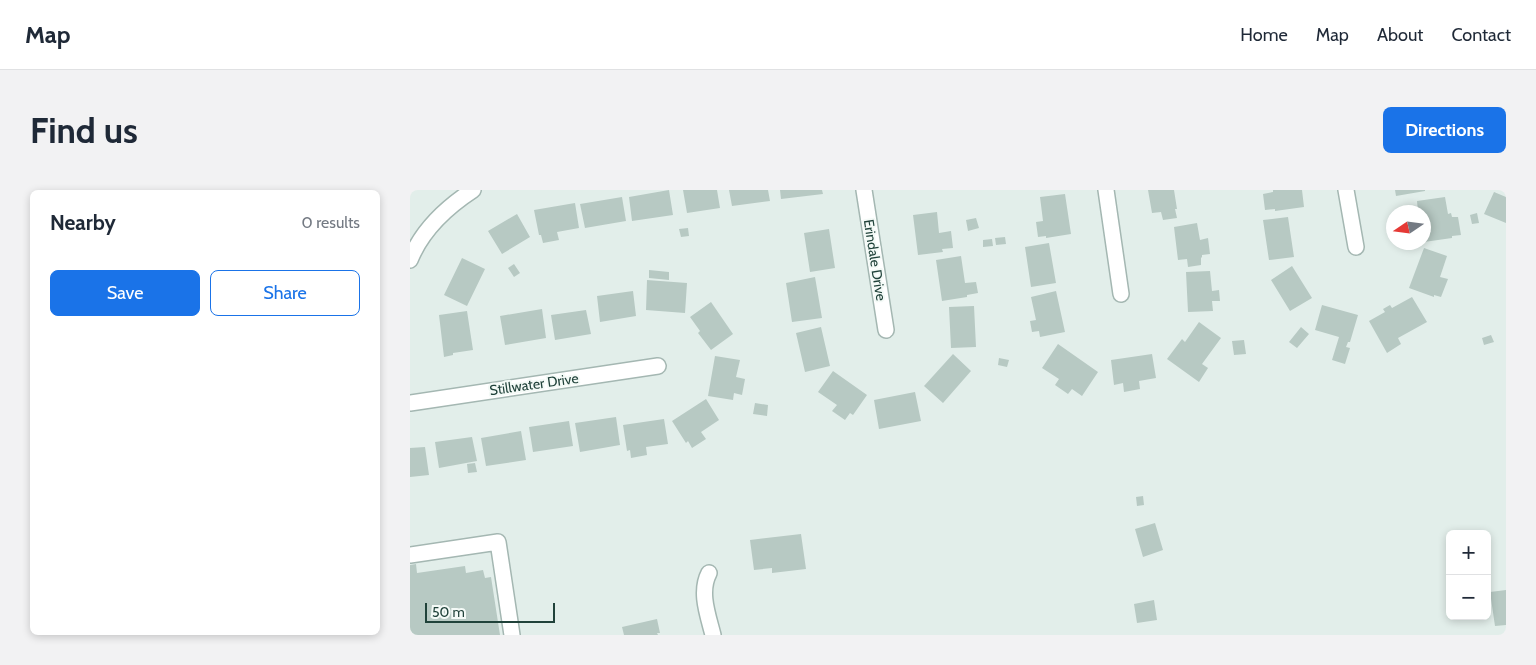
<!DOCTYPE html>
<html lang="en">
<head>
<meta charset="utf-8">
<style>
  :root { --surface:#fff; --page:#f2f2f3; --text:#1f2937; --muted:#747a83; --line:#e0e1e3; --accent:#1a73e8 }
  body { margin:0; font-family:Cabin,sans-serif; background:var(--page); color:var(--text) }
  .controls { position:absolute; right:15px; bottom:15px; display:grid; overflow:hidden; border-radius:8px; box-shadow:0 2px 8px #0003 }
  .controls button { width:45px; height:45px; display:grid; place-items:center; padding:0; border:0; border-bottom:1px solid var(--line); background:var(--surface); color:var(--text); font:25px sans-serif }
  .compass { position:absolute; left:976px; top:15px; width:45px; height:45px; border-radius:50%; background:var(--surface); box-shadow:0 2px 8px #0003; rotate:257deg }
  .scale { position:absolute; left:15px; bottom:12px; width:130px; box-sizing:border-box; padding-left:5px; border:2px solid #20423a; border-top:0; font-size:14px; line-height:18px; white-space:nowrap; color:#20423a; -webkit-text-stroke:4px #f4faf7; paint-order:stroke }
  .list { margin:0; padding:0; list-style:none }
  h2 { display:flex; justify-content:space-between; align-items:center; height:65px; margin:0; padding:0 20px; font-size:21px }
  h2 small { font-size:16px; font-weight:400; color:var(--muted) }
  .actions { display:flex; gap:10px; padding:15px 20px }
  .actions a { flex:1; padding:11px 0; border:1px solid var(--accent); border-radius:8px; text-align:center; font-size:18px; color:var(--accent) }
  .actions .main { background:var(--accent); color:#fff }
  .map { position:relative; flex:none; width:1096px; height:445px; overflow:hidden; border-radius:8px }
  header { display:flex; align-items:center; gap:30px; box-sizing:border-box; height:70px; padding:0 25px; background:var(--surface); border-bottom:1px solid var(--line) }
  header strong { font-size:24px }
  nav { display:flex; gap:28px; margin-inline-start:auto; font-size:18px }
  .intro { display:flex; align-items:center; justify-content:space-between; box-sizing:border-box; height:120px; padding:0 30px }
  h1 { margin:0; font-size:35px }
  .button { padding:12px 22px; border-radius:8px; background:var(--accent); color:#fff; font-size:18px; font-weight:700 }
  main { display:flex; gap:30px; padding:0 30px }
  aside { flex:1; background:var(--surface); border-radius:8px; box-shadow:0 2px 8px #0003 }
  .map>svg:first-child { display:block }
  .building { fill:#b7c9c3 }
  .lines { fill:none; stroke-linecap:round; stroke-linejoin:round }
  .minor-casing { stroke:#a4b7b2; stroke-width:18 }
  .minor { stroke:#fff; stroke-width:15 }
  .labels { text-anchor:middle; stroke-width:4; stroke-linejoin:round; paint-order:stroke }
  .street-label { font-size:14px; fill:#20423a; stroke:#f4faf7 }
</style>
</head>
<body>
<header>
<strong>Map</strong>
<nav><a>Home</a><a>Map</a><a>About</a><a>Contact</a></nav>
</header>
<div class="intro"><h1>Find us</h1><a class="button">Directions</a></div>
<main>
<aside>
<h2>Nearby<small>0 results</small></h2>
<ul class="list">
</ul>
<div class="actions"><a class="main">Save</a><a>Share</a></div>
</aside>
<div class="map">
<svg width="1096" height="445" viewBox="0 0 1096 445">
  <rect width="100%" height="100%" fill="#e2eeea"/>
  <path class="building" d="M259,0l4,25 -41,6 -3,-24z
    M273,0h34l3,18 -33,5z
    M319,0h39l2,11 -38,5z
    M370,0h42l1,4 -42,5z
    M738,0h26l3,19h-2l2,9 -14,2 -2,-8 -9,1z
    M863,0h29l2,17 -29,4v-2l-10,1 -2,-16 10,-2z
    M985,0h30v1l-29,5z
    M1084,2l12,5v26l-22,-9z
    M655,4l6,40 -25,4v-2l-8,1 -2,-15 7,-1 -3,-24z
    M212,7l4,24 -41,7 -5,-24z
    M1035,7l3,17 3,-1 1,4h6l3,18 -9,1v2l-28,4v-30h-6l-1,-11z
    M165,13l4,25 -22,4 2,8 -16,3 -2,-8h-2l-5,-25z
    M527,22l2,21 12,-2 2,17 -11,1 1,3 -25,3 -5,-40z
    M1067,23l2,10 -7,1 -2,-9z
    M107,24l13,23 -28,17 -14,-23z
    M878,27l6,40 -25,3 -6,-40z
    M566,28l3,10 -11,3 -2,-11z
    M787,33l3,17 8,-2 2,16 -8,1v2l-1,1v7l-13,2 -1,-8 -9,1 -4,-33z
    M278,38l1,8 -8,1 -2,-8z
    M419,39l6,39 -25,4 -6,-39z
    M595,47l1,7 -10,1 -1,-7z
    M582,49l1,7 -10,1v-7z
    M639,53l7,40 -25,4 -6,-40z
    M1014,58l23,8 -7,21 8,2 -7,18 -7,-2v2l-25,-9z
    M551,66l4,27 11,-1 2,11 -11,2v2l-25,4 -6,-41z
    M52,68l23,11 -18,37 -23,-11z
    M104,74l6,9 -6,4 -6,-9z
    M882,76l20,32 -22,13 -19,-31z
    M239,80l20,2v8l-20,-2z
    M800,81l2,20 7,-1 1,11h-8l1,10 -25,1 -2,-40z
    M405,87l7,41 -30,4 -6,-39z
    M237,90l40,3 -2,30 -39,-3z
    M223,101l3,25 -36,6 -3,-26z
    M646,101l9,41 -25,5 -1,-6 -7,1 -2,-11 6,-1 -5,-23z
    M1002,107l15,25 -29,16 3,6 -14,9 -18,-32 16,-9 -2,-3 7,-4 2,3z
    M301,112l22,32 -22,16 -13,-17 2,-2 -10,-14z
    M912,115l36,10 -8,27h-2l-2,5 4,1 -5,16 -13,-4 7,-23 -24,-7z
    M564,116l2,41 -25,1 -2,-41z
    M132,119l4,29 -41,7 -5,-29z
    M176,120l5,24 -36,6 -4,-25z
    M57,121l6,39 -20,3v2l-9,2 -5,-42z
    M789,132l22,16 -19,26 6,4 -9,14 -32,-23 15,-20 3,3z
    M411,137l9,39 -25,6 -9,-39z
    M891,137l8,7 -12,14 -8,-6z
    M1081,145l3,7 -10,3 -2,-7z
    M834,150l2,14 -12,1 -2,-14z
    M648,154l40,28 -16,24 -10,-7 -4,5 -13,-9 4,-6 -17,-11z
    M543,164l18,17 -28,32 -19,-17z
    M742,164l4,24 -17,3 1,8 -16,3 -1,-9 -9,2 -3,-25z
    M305,166l25,4 -4,17 9,2 -3,16 -8,-2 -1,7 -25,-4z
    M589,168l10,2 -2,7 -9,-2z
    M423,181l34,24 -14,20 -3,-2 -5,7 -13,-9 5,-6 -19,-13z
    M505,202l6,29 -42,8 -5,-29z
    M296,209l13,21 -18,12 5,7 -14,9 -4,-7 -2,2 -14,-22z
    M345,213l13,2 -1,11 -14,-2z
    M206,227l4,28 -40,7 -5,-29z
    M254,229l4,25 -22,3 1,8 -16,3 -1,-8 -3,1 -4,-26z
    M159,231l4,25 -40,6 -4,-25z
    M111,241l5,29 -40,6 -5,-28z
    M62,247l5,24 -38,7 -4,-26z
    M15,257l4,28 -19,2v-29z
    M65,273l2,9 -9,1 -1,-9z
    M733,306l1,9 -7,1 -1,-9z
    M745,333l8,27 -20,7 -8,-28z
    M391,344l5,35 -34,4v-5l-18,2 -4,-30z
    M6,374l1,9 48,-7 1,7 17,-3 2,8 6,-1 9,58h-90v-70z
    M1096,400v35l-11,1 -5,-34z
    M744,410l3,20 -20,3 -3,-19z
    M247,429l3,14h-3l1,2h-34l-2,-8z"/>
  <g class="lines">
    <g class="minor-casing">
      <path id="minor" d="M454,0l22,140
        M696,0l15,104
        M936,0l10,57
        M0,70c12,-30 37,-53 63,-70
        M0,213l248,-37
        M0,365l88,-13 14,93
        M299,383c-10,19 -1,42 4,62"/>
    </g>
    <use href="#minor" class="minor"/>
  </g>
  <g class="labels">
    <g class="street-label">
      <text transform="translate(465 70) rotate(81)" y="5">Erindale Drive</text>
      <text transform="translate(124 194) rotate(-8)" y="5">Stillwater Drive</text>
    </g>
  </g>
</svg>
<div class="controls">
<button>+</button>
<button>−</button>
</div>
<svg class="compass" viewBox="-18 -18 36 36"><path d="M0-13l5 13h-10z" fill="#e53935"/><path d="M0 13l5-13h-10z" fill="#747a83"/></svg>
<div class="scale">50 m</div>
</div>
</main>
</body>
</html>
